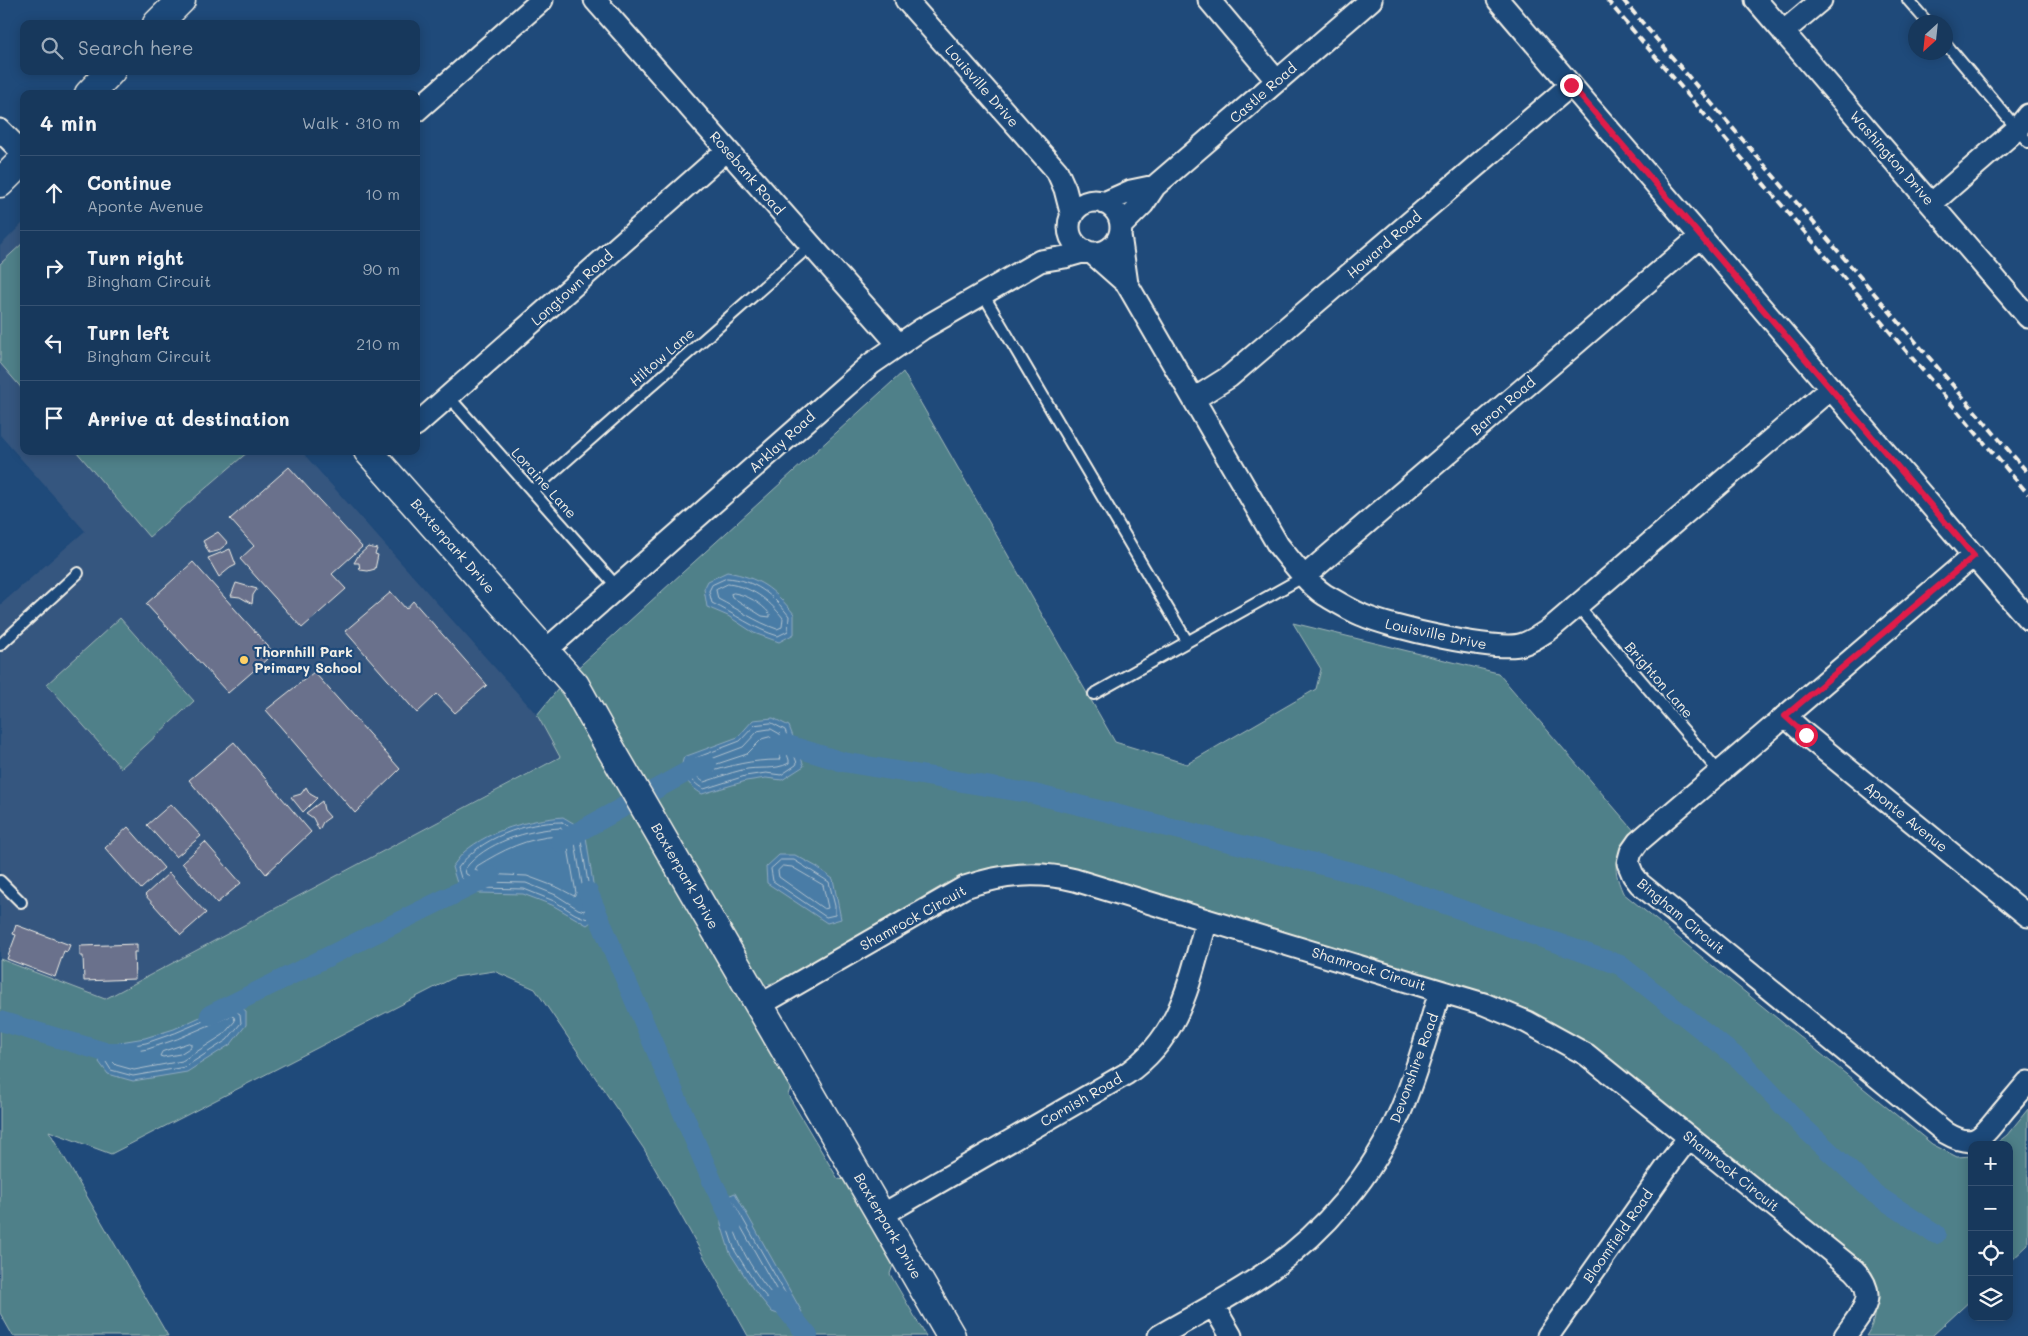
<!DOCTYPE html>
<html lang="en">
<head>
<meta charset="utf-8">
<style>
  :root { --surface:#17385c; --page:#244365; --text:#f1f3f6; --muted:#9eacbb; --line:#365272 }
  body { margin:0; font-family:Mali,sans-serif; background:var(--page); color:var(--text) }
  .controls { position:absolute; right:15px; bottom:15px; display:grid; overflow:hidden; border-radius:10px; box-shadow:0 2px 12px #0003 }
  .controls button { width:45px; height:45px; display:grid; place-items:center; padding:0; border:0; border-bottom:1px solid var(--line); background:var(--surface); color:var(--text); font:25px sans-serif }
  .compass { position:absolute; left:1908px; top:15px; width:45px; height:45px; border-radius:50%; background:var(--surface); box-shadow:0 2px 12px #0003; rotate:207deg }
  .stop { position:absolute; width:15px; height:15px; margin:-11px; border:4px solid #e11d48; border-radius:50%; background:#fff }
  .stop.end { background:#e11d48; border-color:#fff; box-shadow:0 1px 5px #0008 }
  .list { margin:0; padding:0; list-style:none }
  h2 { display:flex; justify-content:space-between; align-items:center; height:65px; margin:0; padding:0 20px; font-size:21px }
  h2 small { font-size:16px; font-weight:400; color:var(--muted) }
  .list li { display:grid; grid-template-columns:32px 1fr auto; gap:15px; align-items:center; box-sizing:border-box; height:75px; padding:0 20px; border-top:1px solid var(--line) }
  .list b { display:block; font-size:19px; white-space:nowrap }
  .list p { margin:0; font-size:16px; white-space:nowrap; color:var(--muted) }
  .list em { font-size:16px; font-style:normal; color:var(--muted) }
  .icon { flex:none; width:28px; height:28px; fill:none; stroke:currentColor; stroke-width:2; stroke-linecap:round; stroke-linejoin:round }
  .map { position:relative; flex:none; width:2028px; height:1336px; overflow:hidden }
  .search { position:absolute; background:var(--surface); box-shadow:0 2px 12px #0003; left:20px; top:20px; width:400px; height:55px; display:flex; align-items:center; gap:12px; box-sizing:border-box; padding:0 18px; border-radius:10px; color:var(--muted); font-size:19px }
  .panel { position:absolute; background:var(--surface); box-shadow:0 2px 12px #0003; left:20px; top:90px; width:400px; height:365px; border-radius:10px }
  .map>svg:first-child { display:block }
  .built { fill:#36567f }
  .green { fill:#508089; stroke:#a2b8b8 }
  .water { fill:#497ba6; stroke:#8daac0 }
  .lines { fill:none; stroke-linecap:round; stroke-linejoin:round }
  .shore { stroke:#b0c2ce; stroke-width:1 }
  .canal { stroke:#497ba6; stroke-width:20 }
  .building { fill:#6a718c; stroke:#f4f1e8 }
  .lane-casing { stroke:#f4f1e8; stroke-width:14 }
  .street-casing { stroke:#f4f1e8; stroke-width:25 }
  .secondary-casing { stroke:#f4f1e8; stroke-width:31 }
  .lane { stroke:#1f4a7a; stroke-width:10 }
  .street { stroke:#1f4a7a; stroke-width:21 }
  .secondary { stroke:#1f4a7a; stroke-width:28 }
  .rail { stroke:#f4f1e8; stroke-width:4; stroke-dasharray:8 4; stroke-linecap:butt }
  .route { stroke:#e11d48; stroke-width:6 }
  .poi-dot { fill:#ffd166; stroke:#1f4a7a; stroke-width:2 }
  .labels { text-anchor:middle; stroke-width:4.5; stroke-linejoin:round; paint-order:stroke }
  .street-label { font-size:14px; fill:#f4f1e8; stroke:#1f4a7a }
  .poi-label { font-size:14px; font-weight:bold; fill:#f4f1e8; stroke:#1f4a7a; text-anchor:start }
</style>
</head>
<body>
<div class="map">
<svg width="2028" height="1336" viewBox="0 0 2028 1336">
  <rect width="100%" height="100%" fill="#1f4a7a"/>
  <filter id="ink" filterUnits="userSpaceOnUse"><feTurbulence type="fractalNoise" baseFrequency=".02" numOctaves="2"/><feDisplacementMap in="SourceGraphic" scale="10" xChannelSelector="R" yChannelSelector="G"/><feConvolveMatrix kernelMatrix="1 2 1 2 8 2 1 2 1" color-interpolation-filters="sRGB"/></filter>
  <g filter="url(#ink)">
    <path class="built" d="M24,222v229h277l236,264 23,41 -455,243 -105,-40v-354l85,-74 -85,-96v-189z"/>
    <path class="green" d="M24,242v149l-24,-28v-99z
      M903,372l212,370 72,22 129,-75 5,-20 -28,-46 205,50 138,160c-20,24 -26,30 -13,60l309,251 25,13 15,-1v143l-40,37h-66c12,-17 9,-34 6,-54l-323,-259 -49,-25 -103,-27 -330,-101 -87,2 -33,11 -166,97 -15,5 -14,-8 -180,-304z
      M76,451h173l-100,86z
      M120,618l74,83 -73,67 -74,-84z
      M558,689l17,24 216,373 -3,9 50,84 7,1 48,85 -3,9 36,62h-178l-104,-187 -109,-160 -41,-18 -39,6 -344,177 -62,-23 119,205h-155l-13,-23v-354l105,40 455,-242 -23,-42z
      M2028,1109v136l-19,18v-118h-15l13,-10z"/>
    <path class="water" d="M727,572c33,6 46,16 67,42v20l-15,8 -25,-9 -26,-17 -21,-9 -3,-18 4,-8z
      M773,718l16,8 15,40 -22,14 -16,-2 -20,3 -44,13c-13,-8 -25,-21 -18,-37l54,-20 15,-17z
      M563,817l22,13 13,87 -11,8 -35,-20 -29,-11 -45,-1 -21,-10 -5,-16c4,-5 8,-11 12,-15 27,-23 65,-32 99,-35z
      M779,855h16l22,12 16,12 8,40 -14,4 -60,-40 -1,-16z
      M233,1002l13,9v14l-15,19 -44,28 -54,9 -25,-7 -9,-12 6,-10 9,-9 31,-5 29,-9z
      M735,1193l67,119 -7,8 -23,-8 -19,-23 -23,-36 -9,-29v-25z"/>
    <g class="lines">
      <path class="shore" d="M727,578c28,2 45,16 62,38l-1,15 -10,5c-24,-7 -43,-22 -66,-33l-3,-12 3,-6z
        M728,584c24,3 40,15 55,34l-1,9 -5,2c-21,-7 -39,-20 -59,-30l-2,-9z
        M734,593c13,2 27,10 36,21v3l-8,-1 -30,-19 -1,-3z
        M772,723l13,7 12,33 -1,2 -15,10 -15,-2 -21,3 -41,13c-11,-5 -20,-17 -16,-28l52,-20 15,-16z
        M771,729l9,5 9,26v3c-14,8 -31,3 -47,7 -13,3 -25,8 -38,12 -6,-3 -13,-11 -9,-17l48,-18 15,-16z
        M770,737l4,3 6,17 -1,3c-28,0 -47,5 -72,13l-3,-1 1,-4 42,-14 15,-15z
        M562,822l18,12 13,79 -6,6 -12,-5 -21,-13 -30,-12 -45,-1 -18,-10 -3,-10c21,-30 68,-46 104,-46z
        M560,828l14,9 12,71 -2,3 -6,-2 -22,-14 -30,-12 -45,-1 -15,-8 -1,-5c20,-27 63,-39 95,-41z
        M558,836l9,6 9,51 -2,3 -15,-8 -32,-12 -44,-2 -8,-4 2,-4c26,-16 49,-28 81,-30z
        M781,860h13l35,22 6,24v9l-9,2 -53,-36 -2,-12z
        M783,866l9,1 31,18 5,23 -4,1 -45,-32 -1,-6z
        M232,1009l8,5 1,9 -14,17 -42,27 -52,9 -22,-6 -5,-8 3,-7 7,-7 30,-5 29,-10z
        M231,1016l3,1 1,4 -12,14 -41,26 -48,9 -18,-5 -3,-3 6,-8 29,-5 29,-10z
        M189,1043l2,1v3l-11,7 -17,3 -3,-1 2,-4z
        M732,1200l63,110 -1,3 -19,-6 -18,-21 -22,-35 -9,-27v-21z
        M734,1219l3,1 43,76 -1,3h-3c-21,-25 -34,-45 -44,-76z"/>
      <path class="canal" d="M771,748l14,-4 58,18 191,32 325,80 261,91 120,95 63,67 72,67 61,40
        M560,842l134,-74 13,-3
        M588,892l125,291 20,40
        M210,1015l281,-139
        M0,1021l105,31h26
        M778,1299l30,37"/>
    </g>
    <path class="building" d="M289,467l73,80 -30,27 14,15 -44,39 -62,-69 14,-13 -24,-27z
      M218,532l10,11 -10,8 -9,2 -6,-12z
      M368,547l9,2 -2,5 3,1 -3,14 -7,2 -8,-1 -1,-7h-5l4,-7z
      M230,549l6,16 -6,3 -11,9 -11,-19z
      M193,562l81,91 -46,40 -82,-89z
      M236,583l21,6 -4,6 -1,9 -12,-7 -9,-1z
      M391,592l15,17 7,-8 74,84 -32,28 -18,-19 -20,19 -72,-82z
      M314,672l86,97 -45,44 -89,-103z
      M234,742l77,90 -45,42 -77,-94z
      M306,787l4,7 7,4 -14,14 -12,-15 10,-3z
      M322,801l2,9 6,7 -7,5 -4,8 -6,-12 -7,-5z
      M171,804l30,32 -25,21 -29,-32z
      M128,827l36,41 -23,21 -36,-41z
      M205,842l36,41 -24,20 -35,-40z
      M169,873l37,40 -25,22 -36,-40z
      M16,925l54,20 -3,7 -3,-1 -9,26 -48,-18 9,-24 -3,-1z
      M137,944v8h-3l1,27 -51,2 -1,-25h-3v-10z"/>
    <g class="lines">
      <g class="lane-casing">
        <path id="lane" d="M1908,0l19,22
          M1946,44l82,98
          M983,294l204,347
          M449,397l169,191
          M532,491l279,-246
          M1577,605l143,168
          M0,645l78,-72
          M1094,694l211,-118
          M0,881l21,21"/>
      </g>
      <g class="street-casing">
        <path id="street" d="M595,0l304,345
          M906,0l151,171 8,18 7,27
          M1209,0l68,81
          M1498,0l530,619
          M1756,0l272,317
          M1783,32l38,-32
          M416,111l126,-111
          M0,130l24,24
          M1069 227a26 26 0 1 1 52 0a26 26 0 1 1-52 0Z
          M1104,203l27,-12 24,-5
          M1931,204l86,-75 11,-14
          M1121,226l22,-22 12,-18 216,-186
          M1120,235l7,49
          M1092,253l35,31 151,261c13,16 30,39 47,50 12,7 25,15 37,20 26,12 137,38 161,29 10,-3 19,-10 27,-15l281,-241
          M1194,399l35,-22 342,-292
          M416,425l311,-275
          M1974,555l-336,287 -7,10 -3,11 5,12 7,9 306,249c29,17 36,4 54,-18 9,-11 19,-22 28,-33
          M1305,576l396,-340
          M545,651l326,-287 51,-35 118,-68 25,-4 21,-6
          M1785,716l21,19 222,181
          M760,1005l205,-118c38,-13 72,-16 110,-7l365,111 44,13 43,18 60,33 267,215c26,26 8,41 -9,66
          M882,1215l244,-141c56,-39 63,-93 81,-154
          M1213,1305l18,31
          M1159,1336c36,-21 74,-40 108,-64 58,-40 106,-97 134,-162 16,-38 27,-79 39,-119
          M1548,1336l123,-175 18,-24"/>
      </g>
      <g class="secondary-casing">
        <path id="secondary" d="M157,24l24,-24
          M89,94l22,-23
          M0,183l24,-24
          M368,451l207,234 30,54 346,597"/>
      </g>
      <use href="#lane" class="lane"/>
      <use href="#street" class="street"/>
      <use href="#secondary" class="secondary"/>
      <path class="rail" d="M1607,0l421,494
        M1623,0l405,473"/>
    </g>
  </g>
  <g class="lines" filter="url(#ink)">
    <path class="route" d="M1571,85l403,471 -189,160 21,19"/>
  </g>
  <circle class="poi-dot" cx="244" cy="660" r="5"/>
  <g class="labels">
    <g class="street-label">
      <text transform="translate(982 86) rotate(49)" y="5">Louisville Drive</text>
      <text transform="translate(1263 93) rotate(-41)" y="5">Castle Road</text>
      <text transform="translate(1892 158) rotate(49)" y="5">Washington Drive</text>
      <text transform="translate(747 173) rotate(49)" y="5">Rosebank Road</text>
      <text transform="translate(1384 245) rotate(-41)" y="5">Howard Road</text>
      <text transform="translate(572 288) rotate(-42)" y="5">Longtown Road</text>
      <text transform="translate(662 357) rotate(-41)" y="5">Hiltow Lane</text>
      <text transform="translate(1503 406) rotate(-41)" y="5">Baron Road</text>
      <text transform="translate(782 442) rotate(-42)" y="5">Arklay Road</text>
      <text transform="translate(544 483) rotate(48)" y="5">Loraine Lane</text>
      <text transform="translate(453 546) rotate(49)" y="5">Baxterpark Drive</text>
      <text transform="translate(1436 634) rotate(12)" y="5">Louisville Drive</text>
      <text transform="translate(1659 680) rotate(49)" y="5">Brighton Lane</text>
      <text transform="translate(1906 817) rotate(39)" y="5">Aponte Avenue</text>
      <text transform="translate(685 876) rotate(60)" y="5">Baxterpark Drive</text>
      <text transform="translate(1681 916) rotate(40)" y="5">Bingham Circuit</text>
      <text transform="translate(913 918) rotate(-29)" y="5">Shamrock Circuit</text>
      <text transform="translate(1369 969) rotate(17)" y="5">Shamrock Circuit</text>
      <text transform="translate(1414 1068) rotate(-70)" y="5">Devonshire Road</text>
      <text transform="translate(1081 1100) rotate(-30)" y="5">Cornish Road</text>
      <text transform="translate(1731 1171) rotate(39)" y="5">Shamrock Circuit</text>
      <text transform="translate(888 1226) rotate(60)" y="5">Baxterpark Drive</text>
      <text transform="translate(1618 1236) rotate(-55)" y="5">Bloomfield Road</text>
    </g>
    <g class="poi-label">
      <text x="254" y="657">Thornhill Park<tspan x="254" dy="16">Primary School</tspan></text>
    </g>
  </g>
</svg>
<div class="controls">
<button>+</button>
<button>−</button>
<button><svg class="icon" aria-label="locate" viewBox="0 0 24 24"><circle cx="12" cy="12" r="6"/><path d="M12 2v4M12 18v4M2 12h4M18 12h4"/></svg></button>
<button><svg class="icon" aria-label="layers" viewBox="0 0 24 24"><path d="M12 4l9 5-9 5-9-5zM3 14l9 5 9-5"/></svg></button>
</div>
<svg class="compass" viewBox="-18 -18 36 36"><path d="M0-13l5 13h-10z" fill="#e53935"/><path d="M0 13l5-13h-10z" fill="#9eacbb"/></svg>
<div class="stop" style="left:1806px;top:735px"></div>
<div class="stop end" style="left:1571px;top:85px"></div>
<div class="search"><svg class="icon" aria-label="search" viewBox="0 0 24 24"><circle cx="10" cy="10" r="6"/><path d="M15 15l6 6"/></svg>Search here</div>
<section class="panel">
<h2>4 min<small>Walk · 310 m</small></h2>
<ul class="list">
<li><svg class="icon" aria-label="ahead" viewBox="0 0 24 24"><path d="M12 20V5M6 11l6-6 6 6"/></svg><div><b>Continue</b><p>Aponte Avenue</p></div><em>10 m</em></li>
<li><svg class="icon" aria-label="right" viewBox="0 0 24 24"><path d="M7 20v-9h11M14 6l5 5-5 5"/></svg><div><b>Turn right</b><p>Bingham Circuit</p></div><em>90 m</em></li>
<li><svg class="icon" aria-label="left" viewBox="0 0 24 24"><path d="M17 20v-9H6M10 6l-5 5 5 5"/></svg><div><b>Turn left</b><p>Bingham Circuit</p></div><em>210 m</em></li>
<li><svg class="icon" aria-label="arrive" viewBox="0 0 24 24"><path d="M6 21V4h12l-3 4 3 4H6"/></svg><div><b>Arrive at destination</b></div></li>
</ul>
</section>
</div>
</body>
</html>
